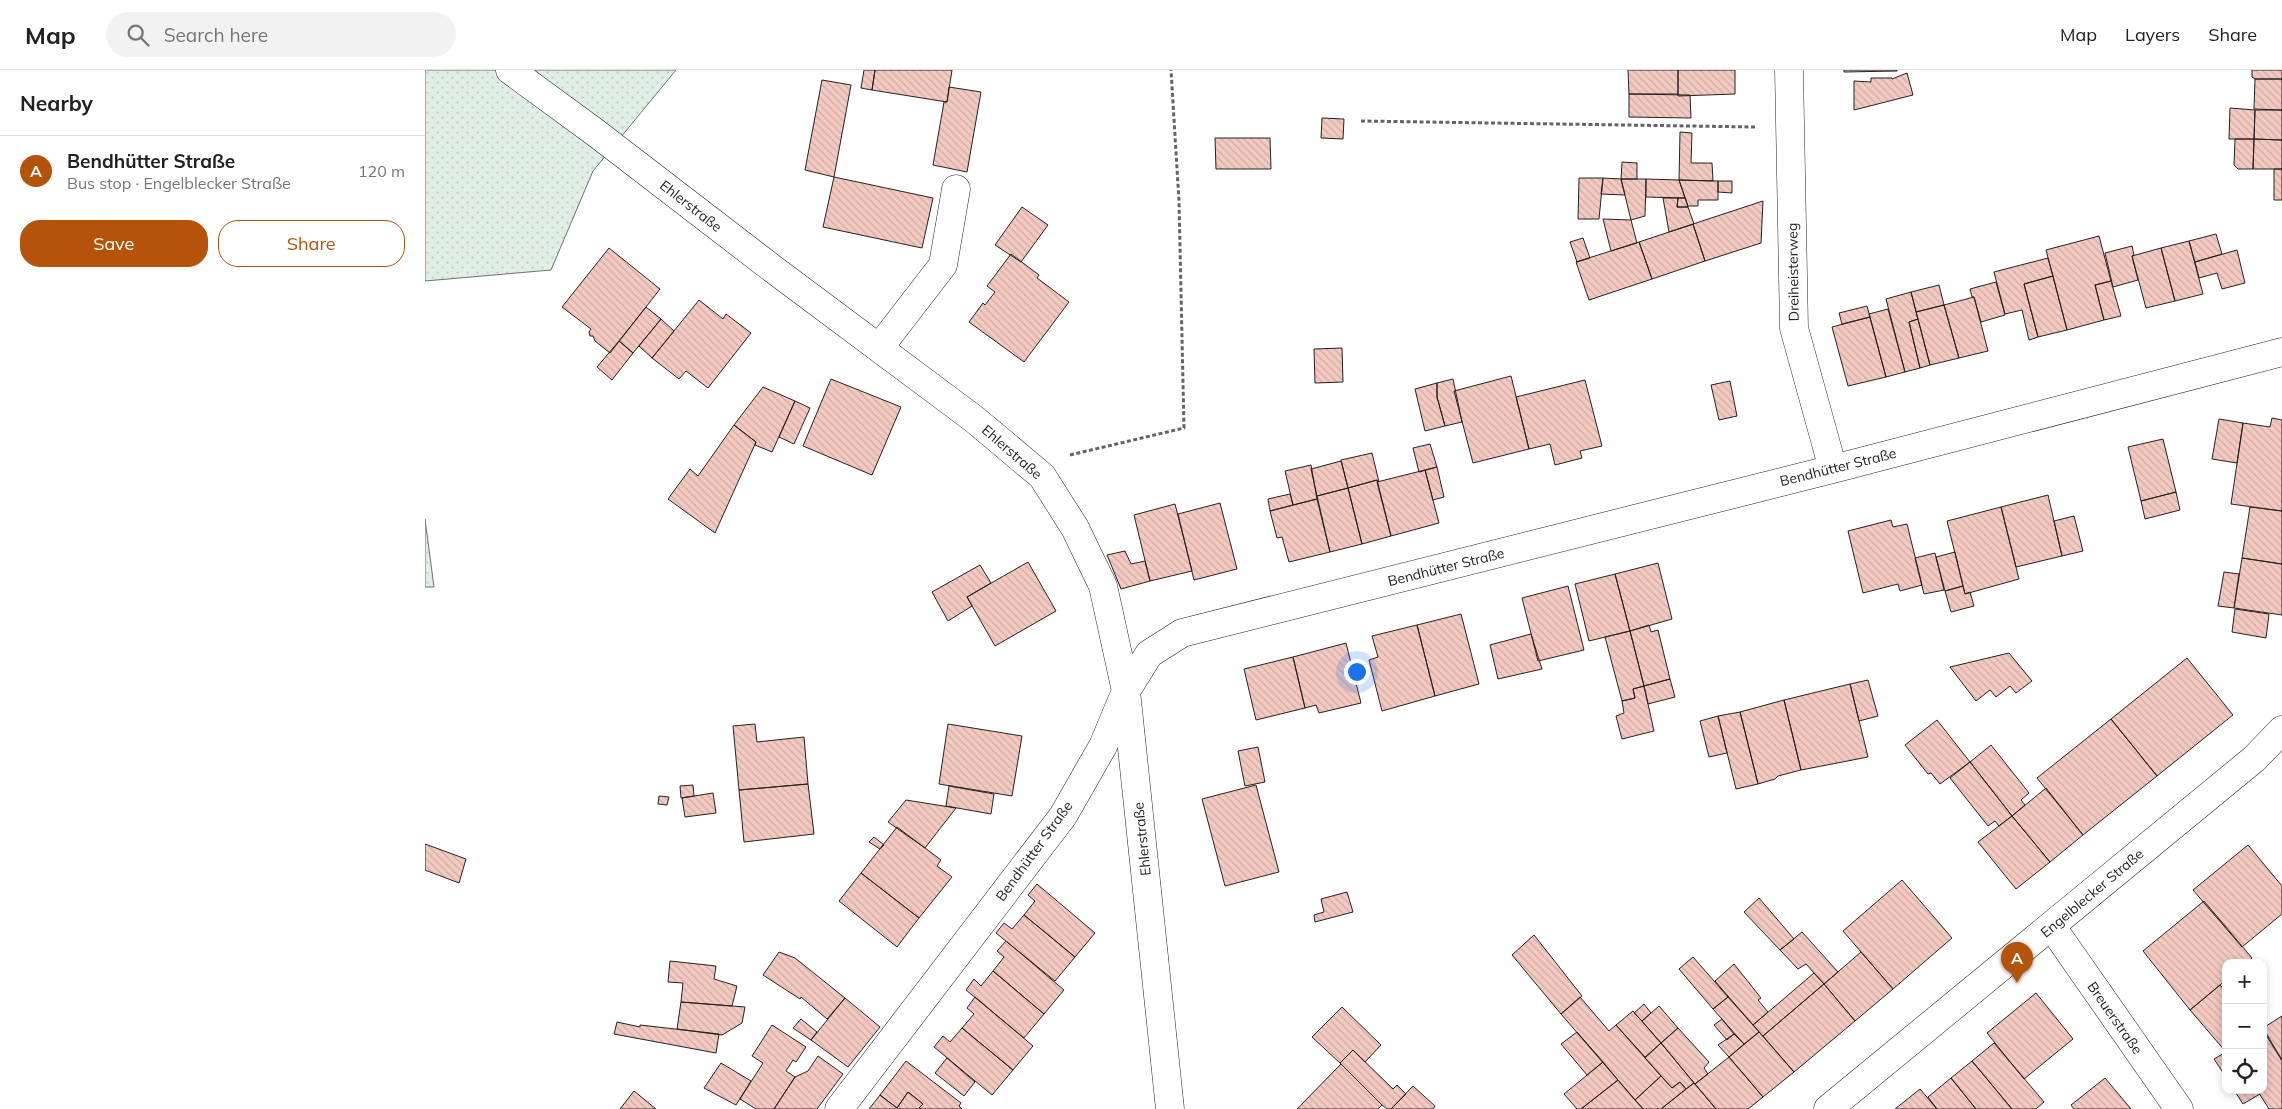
<!DOCTYPE html>
<html lang="en">
<head>
<meta charset="utf-8">
<style>
  :root { --surface:#fff; --page:#f2f2f2; --text:#202124; --muted:#757577; --line:#e0e0e0; --accent:#b45309 }
  body { margin:0; font-family:Mulish,sans-serif; background:var(--page); color:var(--text) }
  .controls { position:absolute; right:15px; bottom:15px; display:grid; overflow:hidden; border-radius:10px; box-shadow:0 2px 8px #0003 }
  .controls button { width:45px; height:45px; display:grid; place-items:center; padding:0; border:0; border-bottom:1px solid var(--line); background:var(--surface); color:var(--text); font:25px sans-serif }
  .you { position:absolute; left:931px; top:601px; width:18px; height:18px; margin:-12px; border:4px solid #fff; border-radius:50%; background:#1a73e8; box-shadow:0 0 0 8px #1a73e833 }
  .badge { display:grid; place-items:center; width:32px; height:32px; border-radius:50%; background:var(--accent); color:#fff; font-size:16px; font-weight:700 }
  .pin { position:absolute; translate:-50% -41px; filter:drop-shadow(0 1px 2px #0008) }
  .pin::after { content:''; position:absolute; top:26px; width:18px; height:15px; background:inherit; clip-path:polygon(0 0,100% 0,50% 100%) }
  .list { margin:0; padding:0; list-style:none }
  h2 { display:flex; justify-content:space-between; align-items:center; height:65px; margin:0; padding:0 20px; font-size:21px }
  h2 small { font-size:16px; font-weight:400; color:var(--muted) }
  .list li { display:grid; grid-template-columns:32px 1fr auto; gap:15px; align-items:center; box-sizing:border-box; height:70px; padding:0 20px; border-top:1px solid var(--line) }
  .list b { display:block; font-size:19px; white-space:nowrap }
  .list p { margin:0; font-size:16px; white-space:nowrap; color:var(--muted) }
  .list em { font-size:16px; font-style:normal; color:var(--muted) }
  .actions { display:flex; gap:10px; padding:15px 20px }
  .actions a { flex:1; padding:11px 0; border:1px solid var(--accent); border-radius:20px; text-align:center; font-size:18px; color:var(--accent) }
  .actions .main { background:var(--accent); color:#fff }
  .icon { flex:none; width:28px; height:28px; fill:none; stroke:currentColor; stroke-width:2; stroke-linecap:round; stroke-linejoin:round }
  .map { position:relative; flex:none; width:1857px; height:1039px; overflow:hidden }
  header { display:flex; align-items:center; gap:30px; box-sizing:border-box; height:70px; padding:0 25px; background:var(--surface); border-bottom:1px solid var(--line) }
  header strong { font-size:24px }
  nav { display:flex; gap:28px; margin-inline-start:auto; font-size:18px }
  .search { width:350px; height:45px; background:var(--page); display:flex; align-items:center; gap:12px; box-sizing:border-box; padding:0 18px; border-radius:28px; color:var(--muted); font-size:19px }
  main { display:flex }
  aside { flex:1; background:var(--surface) }
  .map>svg:first-child { display:block }
  .grass { fill:url(#grass-dots); stroke:#6f6f6f }
  .building { fill:url(#building-back-hatch); stroke:#222 }
  .lines { fill:none; stroke-linecap:round; stroke-linejoin:round }
  .minor-casing { stroke:#222; stroke-width:29 }
  .path { stroke:#646464; stroke-width:3; stroke-dasharray:4 2.5; stroke-linecap:butt }
  .minor { stroke:#fff; stroke-width:28 }
  .labels { text-anchor:middle; stroke-width:4; stroke-linejoin:round; paint-order:stroke }
  .street-label { font-size:14px; fill:#222; stroke:#fff }
</style>
</head>
<body>
<header>
<strong>Map</strong>
<div class="search"><svg class="icon" aria-label="search" viewBox="0 0 24 24"><circle cx="10" cy="10" r="6"/><path d="M15 15l6 6"/></svg>Search here</div>
<nav><a>Map</a><a>Layers</a><a>Share</a></nav>
</header>
<main>
<aside>
<h2>Nearby<small></small></h2>
<ul class="list">
<li><span class="badge">A</span><div><b>Bendhütter Straße</b><p>Bus stop · Engelblecker Straße</p></div><em>120 m</em></li>
</ul>
<div class="actions"><a class="main">Save</a><a>Share</a></div>
</aside>
<div class="map">
<svg width="1857" height="1039" viewBox="0 0 1857 1039">
  <defs>
    <pattern id="grass-dots" width="8" height="8" patternUnits="userSpaceOnUse" patternTransform="scale(1.25)"><rect width="8" height="8" fill="#e0efe3"/><path d="M2 2h.1M6 6h.1" fill="none" stroke="#c0cdc2" stroke-width="1.8" stroke-linecap="round"/></pattern>
    <pattern id="building-back-hatch" width="6" height="6" patternUnits="userSpaceOnUse" patternTransform="scale(1.25)"><rect width="6" height="6" fill="#f3c9c0"/><path d="M-1 5l2 2M0 0l6 6M5-1l2 2" fill="none" stroke="#d0aca5"/></pattern>
  </defs>
  <rect width="100%" height="100%" fill="#fff"/>
  <path class="grass" d="M0,0h251l-83,101 -42,99 -126,11z
    M0,449l9,68h-9z"/>
  <path class="building" d="M439,0h11l-3,20 -11,-2z
    M450,0h77l-5,32 -75,-12z
    M1203,0h50v24h-49z
    M1253,0h57v24l-57,2z
    M1419,0h53v1l-53,1z
    M1827,0h30v9h-27l-3,-2z
    M1482,3l6,22 -59,15v-29l17,1v-4h21v1z
    M1830,9h27v31l-28,-1z
    M397,10l29,5 -17,92 -29,-7z
    M524,17l32,5 -14,80 -34,-7 11,-63h3z
    M1204,24l61,1 1,23 -62,-1z
    M1805,38l25,2 -1,29h-25z
    M1830,40h27v30l-28,-1z
    M897,48l22,1 -1,20 -22,-1z
    M1255,62l12,1 -1,30h21l1,18 -34,-1z
    M790,68h55l1,31h-55z
    M1810,69h19l-1,30h-15l-4,-4z
    M1829,69l28,1v29h-29z
    M1197,92l15,1v16h-16z
    M1849,99h8v31h-8z
    M409,107l99,21 -11,50 -99,-21z
    M1154,108h24l-4,41h-21z
    M1178,108l18,1 4,16 -24,-1z
    M1196,109h25l-1,37 -14,4z
    M1221,109l33,1 6,18 -39,-1z
    M1254,110l39,1v19h-20v6h-10z
    M1293,111h14v12l-14,-1z
    M1238,128h15l-1,9h11l6,17 -25,8z
    M1253,128h7l3,9h-11z
    M1338,131l-2,42 -56,18 -12,-37z
    M597,137l26,18 -27,37 -26,-17z
    M1178,149l28,1 6,23 -26,8z
    M1268,154l12,37 -53,18 -13,-37z
    M1791,164l6,20 -27,8 -6,-21z
    M1674,166l12,45 -16,4 9,35 -37,10 -21,-80z
    M1158,168l7,20 -13,4 -7,-20z
    M1764,171l14,53 -28,7 -14,-53z
    M1214,172l13,37 -63,21 -13,-38z
    M1707,176l2,9 -2,1 6,24 -25,7 -8,-34z
    M184,178l51,41 -50,64 -15,-12 -2,-5h-3l-1,-4 2,-3 -29,-22z
    M1736,178l14,53 -29,7 -14,-52z
    M1812,180l8,33 -23,6 -5,-16 -18,5 -4,-16z
    M586,184l28,21 -2,3 32,24 -45,60 -55,-40 14,-19 2,2 10,-13 -8,-6z
    M1623,188l5,18 -29,8 14,53 -9,3 -7,-30 -17,4 -11,-42z
    M1628,206l14,54 -29,7 -14,-53z
    M1686,211l10,35 -17,4 -9,-35z
    M1571,212l9,33 -24,7 -7,-25h-2l-2,-8z
    M1514,215l5,20 -28,7 -5,-20z
    M1486,222l7,27 -9,3 11,46 -15,4 -19,-73z
    M1549,227l14,54 -29,7 -15,-53z
    M274,230l24,19 3,-5 25,19 -43,55 -22,-17 -7,8 -27,-21z
    M1519,235l15,53 -29,7 -14,-53z
    M1442,236l3,11 -28,7 -3,-11z
    M221,237l15,12 -28,34 -14,-12z
    M1463,239l17,63 -19,5 -17,-63z
    M1445,247l16,60 -38,9 -16,-59z
    M236,249l13,12 -22,27 -13,-12z
    M1493,249l12,46 -10,3 -11,-46z
    M194,271l14,12 -21,27 -15,-13z
    M917,278l1,34 -28,1 -1,-34z
    M1086,306l18,73 -56,14 -19,-72z
    M406,309l70,28 -29,68 -69,-29z
    M1028,309l9,43 -17,4 -8,-29v-14z
    M1160,310l17,66 -22,5 2,7 -27,7 -5,-21 -21,5 -13,-52z
    M1305,311l7,35 -18,4 -8,-35z
    M1012,313v14l8,29 -20,5 -10,-42z
    M338,317l32,14 -23,51 -17,-7 1,-3 -22,-17z
    M370,331l15,7 -16,36 -15,-7z
    M1847,348l10,2v91l-51,-7 12,-81 27,4z
    M1794,349l24,4 -6,40 -25,-4z
    M309,355l22,17 -41,91 -47,-34 22,-30 8,7z
    M1738,369l13,53 -35,9 -13,-54z
    M1005,374l7,23 -18,5 -6,-24z
    M947,383l7,29 -2,-2 -29,8 -7,-28z
    M916,391l7,27 -31,8 -6,-27z
    M886,395l6,34 -24,6 -8,-34z
    M1012,397l7,30 -11,3 -8,-30z
    M1000,400l14,53 -48,13 -14,-54z
    M952,410l14,56 -29,8 -14,-56z
    M923,418l14,56 -32,8 -13,-56z
    M1751,422l4,18 -35,9 -4,-18z
    M865,424l3,11 -23,6 -2,-12z
    M1623,425l14,61 -46,11 -15,-60z
    M892,429l13,53 -41,10 -7,-25 -5,1 -7,-27z
    M795,433l17,66 -43,11 -16,-66z
    M750,434l17,67 -42,10 -16,-66z
    M1576,437l18,72 -54,15 -18,-73z
    M1825,437l32,4v53l-40,-6z
    M1649,446l9,35 -21,5 -8,-35z
    M1466,450l2,7 14,-3 15,61 -22,6 -2,-7 -35,9 -15,-62z
    M700,481l6,13 14,-3 5,20 -29,8 -14,-34z
    M1530,482l8,34 -18,5 -9,-34z
    M1510,483l9,37 -20,4 -9,-36z
    M1817,488l40,6v51l-48,-7z
    M603,492l28,49 -61,35 -28,-49z
    M1233,493l14,56 -42,12 -15,-57z
    M555,495l11,18 -24,14 5,9 -24,15 -16,-29z
    M1799,502l15,2 -5,34 -16,-2z
    M1190,504l15,57 -41,10 -14,-57z
    M1143,516l16,64 -46,11 -16,-63z
    M1538,516l2,8 5,-2 4,14 -23,6 -6,-21z
    M1810,539l34,5 -3,24 -34,-6z
    M1036,544l18,70 -44,12 -18,-71z
    M992,555l18,71 -53,15 -13,-51 9,-3 -6,-21z
    M1224,555l2,7 7,-2 12,49 -26,7 -14,-55z
    M1205,561l14,55 -11,3 2,9 -13,3 -17,-64z
    M1106,564l11,35 -44,10 -8,-34z
    M921,573l15,60 -42,10 -3,-8 -11,3 -12,-51z
    M1584,583l23,28 -16,12 -6,-7 -14,11 -6,-7 -14,11 -26,-34z
    M868,587l12,51 -49,12 -12,-51z
    M1762,588l46,57 -76,61 -46,-57z
    M1245,609l5,18 -27,7 -4,-18z
    M1443,610l10,36 -19,5 -9,-37z
    M1425,614l18,73 -67,13 -17,-70z
    M1219,616l10,45 -32,8 -6,-23 8,-3 -2,-12 13,-3 -2,-9z
    M1359,630l17,70 -23,6 -3,3 -17,5 -18,-72z
    M1315,642l18,72 -22,5 -18,-73z
    M1293,646l9,37 -18,4 -9,-36z
    M1686,649l46,57 -74,59 -46,-57z
    M1512,650l33,42 -30,22 -9,-11 -3,1 -23,-29z
    M330,654l2,18 47,-5 4,47 -69,6 -6,-64z
    M523,654l74,12 -10,60 -73,-12z
    M1566,675l38,48 -8,7 4,5 -13,11 -42,-54z
    M833,677l7,35 -20,4 -7,-35z
    M1545,692l42,54 -13,10 -4,-5 -7,5 -38,-48z
    M383,714l6,50 -70,8 -5,-52z
    M268,715l1,11 -13,2 -1,-12z
    M831,715l23,87 -54,14 -23,-87z
    M524,716l45,8 -3,20 -45,-8z
    M1621,718l37,47 -33,27 -38,-46z
    M288,723l3,20 -31,4 -3,-19z
    M234,726l10,1 -2,8 -9,-1z
    M481,730l50,8 -31,40 -37,-26z
    M1587,746l38,46 -34,27 -38,-47z
    M472,757l44,33 -4,6 15,11 -33,41 -58,-45z
    M449,767l10,8 -4,4 -11,-7z
    M0,774l41,15 -7,24 -34,-13z
    M1823,775l34,41v28l-40,33 -49,-57z
    M436,803l58,45 -22,29 -58,-46z
    M1477,810l50,58 -59,51 -50,-58z
    M612,814l58,49 -20,24 -51,-42 11,-14 -7,-6z
    M922,822l6,20 -38,10 -1,-7 10,-3 -3,-13z
    M1334,828l35,41 -14,11 -36,-38z
    M1779,831l48,57 -5,5h-21v17l-36,30 -47,-59z
    M599,845l51,42 -20,24 -59,-48 8,-10 8,6z
    M1377,862l36,40 -14,12 -18,-20 -8,5 -18,-19z
    M1109,865l48,61 -21,18 -49,-59z
    M581,871l58,49 -20,24 -51,-43 11,-14 -7,-6z
    M354,882l16,6 50,40 -18,21 -26,-22 -1,2 -37,-24z
    M1436,882l32,37 -38,32 -31,-37z
    M1268,887l35,40 -15,12 -34,-40z
    M245,891l46,5 -2,13 23,7 -5,20 -51,-4 2,-19 -15,-1z
    M1309,894l27,34 -3,2 10,12 -15,13 -38,-44z
    M568,901l51,43 -20,24 -58,-48 8,-11 7,7z
    M1389,903l10,11 -61,52 -10,-11z
    M1399,914l31,37 -61,51 -31,-36z
    M1795,915l6,7v60l-36,-42z
    M1611,923l37,46 -49,40 -37,-46z
    M550,927l58,49 -20,24 -51,-42 12,-14 -7,-6z
    M1155,927l29,34 7,-6 45,51 -26,24 -74,-86z
    M1303,927l31,35 -15,12 -31,-35z
    M420,928l35,29 -32,40 -37,-27z
    M256,932l64,5 -3,16 -20,12 -45,-6z
    M1219,934l7,9 -9,8 -8,-8z
    M1234,936l19,22 -17,15 -19,-22z
    M917,937l39,38 -16,17 -12,-12 -13,13 -28,-26z
    M1208,941l28,32 -16,14 -29,-32z
    M1857,946v44l-19,-32z
    M376,949l16,13 -6,8 -18,-12z
    M1297,949l12,15 -7,6 -13,-15z
    M192,952l23,5v-2l79,9 -3,19 -102,-19z
    M347,955l34,22 -10,15 -3,-2 -7,11 9,6 -21,32h-18l-16,-10 23,-36 -11,-7z
    M537,958l51,42 -21,25 -58,-48 9,-11 7,6z
    M1253,958l31,34 -5,6 4,6 -13,10 -34,-41z
    M1838,960l19,31v48h-13l-12,-19h6z
    M1152,962l26,30 -16,13 -26,-31z
    M1334,962l35,40 -31,25 -34,-40z
    M1309,964l10,10 -15,13 -11,-12z
    M1236,973l33,40 -8,6 -6,-7 -8,6 -27,-30z
    M1569,973l50,59 -8,7h-24l-40,-48z
    M928,980l40,39 4,-4 9,9 -15,15h-4l-5,-4 -42,-42z
    M1801,982v25l-12,-18z
    M393,986l25,18 -26,35h-43l21,-32 13,-6z
    M1304,987l34,40 -15,12h-32l-21,-25z
    M522,988l28,24 -11,14 -29,-23z
    M481,991l55,42 -2,3 3,3h-41l-2,-1 4,-4 -15,-12 -11,16 -17,-13z
    M1547,991l40,48h-36l-25,-31z
    M1178,992l15,18 -37,29h-4l-13,-15z
    M296,993l30,18 -15,24 -32,-17z
    M916,994l41,41 -4,4h-81z
    M1236,1006l11,12 8,-6 6,7 -25,20h-18l-8,-9z
    M1526,1008l25,31h-39l-9,-12z
    M1680,1008l26,31h-57l-3,-4z
    M1193,1010l25,29h-62z
    M1269,1013l22,26h-55l25,-20z
    M988,1016l22,20 -2,3h-42z
    M1495,1019l17,20h-42z
    M1809,1020h23l3,4 -17,10z
    M209,1021l22,18h-36z
    M483,1022l15,12 -4,4 2,1h-52l11,-14 17,13z"/>
  <g class="lines">
    <g class="minor-casing">
      <path id="minor" d="M85,0l86,63 177,136 201,150 68,57 33,52 28,58 23,105 44,418
        M1364,0l5,258 39,141
        M454,278l64,-83 13,-76
        M1627,857l127,182
        M414,1039l224,-293 40,-70 23,-55 23,-37 33,-21 651,-164 449,-117
        M1403,1039l426,-350 28,-29"/>
    </g>
    <path class="path" d="M936,51l394,6
      M645,385l114,-27 -5,-227 -8,-131"/>
    <use href="#minor" class="minor"/>
  </g>
  <g class="labels">
    <g class="street-label">
      <text transform="translate(266 136) rotate(38)" y="5">Ehlerstraße</text>
      <text transform="translate(1368 202) rotate(-91)" y="5">Dreiheisterweg</text>
      <text transform="translate(587 382) rotate(41)" y="5">Ehlerstraße</text>
      <text transform="translate(1413 397) rotate(-14)" y="5">Bendhütter Straße</text>
      <text transform="translate(1021 497) rotate(-14)" y="5">Bendhütter Straße</text>
      <text transform="translate(717 769) rotate(-96)" y="5">Ehlerstraße</text>
      <text transform="translate(609 781) rotate(-54)" y="5">Bendhütter Straße</text>
      <text transform="translate(1667 823) rotate(-40)" y="5">Engelblecker Straße</text>
      <text transform="translate(1690 948) rotate(55)" y="5">Breuerstraße</text>
    </g>
  </g>
</svg>
<div class="controls">
<button>+</button>
<button>−</button>
<button><svg class="icon" aria-label="locate" viewBox="0 0 24 24"><circle cx="12" cy="12" r="6"/><path d="M12 2v4M12 18v4M2 12h4M18 12h4"/></svg></button>
</div>
<div class="you"></div>
<div class="pin badge" style="left:1592px;top:913px">A</div>
</div>
</main>
</body>
</html>
